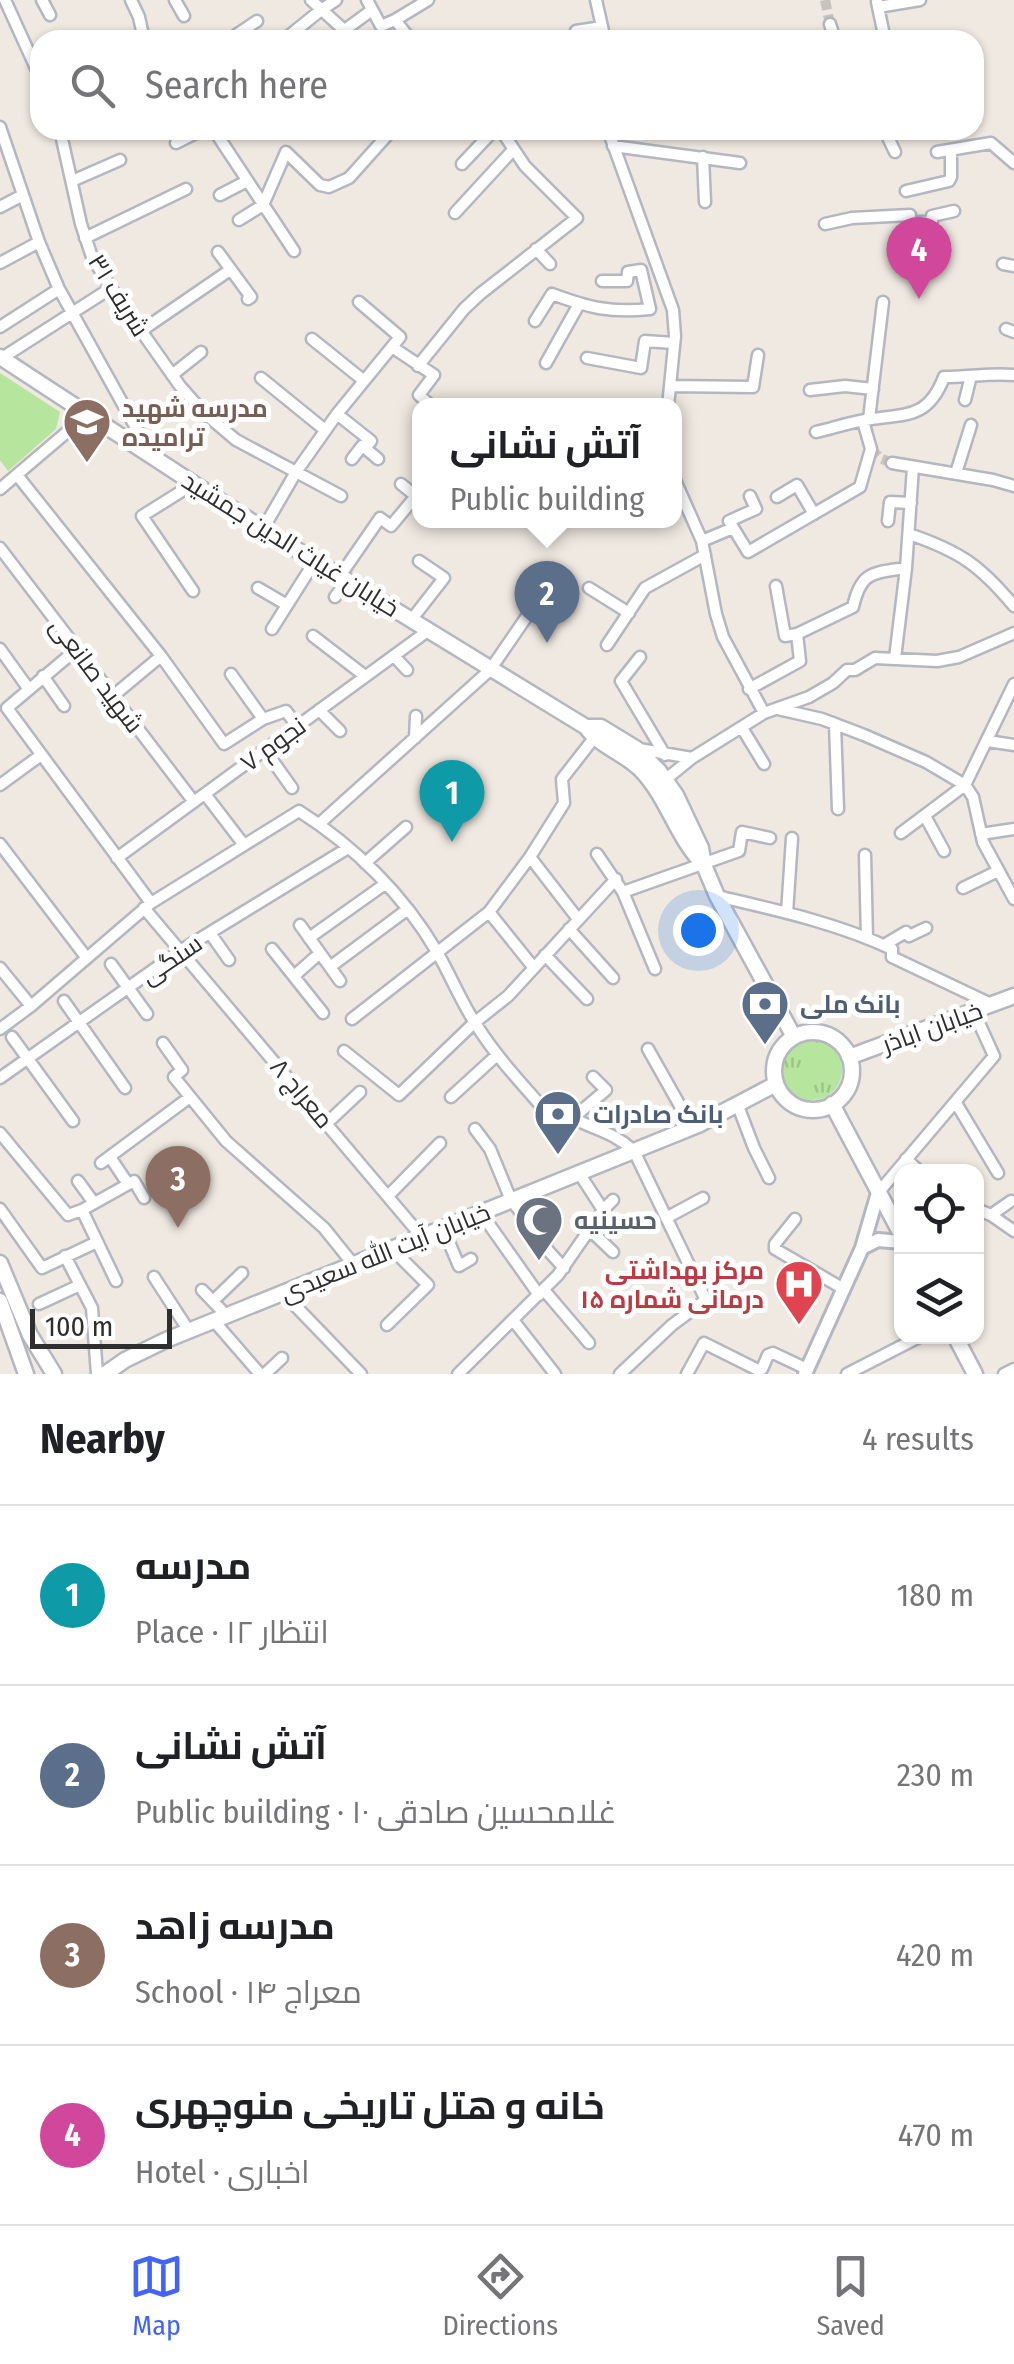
<!DOCTYPE html>
<html lang="en">
<head>
<meta charset="utf-8">
<style>
  :root { --surface:#fff; --page:#f2f2f2; --text:#202124; --muted:#757577; --line:#e0e0e0; --accent:#4264fb }
  body { margin:0; font-family:"Fira Sans Condensed",Cairo,sans-serif; background:var(--page); color:var(--text) }
  .controls { position:absolute; right:30px; bottom:30px; display:grid; overflow:hidden; border-radius:20px; box-shadow:0 2px 8px #0004 }
  .controls button { width:90px; height:90px; display:grid; place-items:center; padding:0; border:0; border-bottom:2px solid var(--line); background:var(--surface); color:var(--text); font:50px sans-serif }
  .scale { position:absolute; left:30px; bottom:25px; width:142px; box-sizing:border-box; padding-left:10px; border:5px solid #2e2e2e; border-top:0; font-size:28px; line-height:35px; white-space:nowrap; color:#2e2e2e; -webkit-text-stroke:8px #fff; paint-order:stroke }
  .you { position:absolute; left:698px; top:930px; width:35px; height:35px; margin:-25px; border:8px solid #fff; border-radius:50%; background:#1a73e8; box-shadow:0 0 0 15px #1a73e833 }
  .badge { display:grid; place-items:center; width:65px; height:65px; border-radius:50%; background:var(--accent); color:#fff; font-size:32px; font-weight:700 }
  .pin { position:absolute; translate:-50% -82px; filter:drop-shadow(0 2px 5px #0008) }
  .pin::after { content:''; position:absolute; top:52px; width:35px; height:30px; background:inherit; clip-path:polygon(0 0,100% 0,50% 100%) }
  .popup { position:absolute; left:412px; top:398px; width:270px; height:130px; box-sizing:border-box; display:grid; place-content:center; border-radius:20px; background:var(--surface); filter:drop-shadow(0 2px 8px #0005); font-size:32px; white-space:nowrap; color:var(--muted) }
  .popup b { font-size:38px; color:var(--text) }
  .popup::after { content:''; position:absolute; left:50%; top:100%; margin-left:-20px; border:20px solid transparent; border-top-color:var(--surface) }
  .list { margin:0; padding:0; list-style:none }
  h2 { display:flex; justify-content:space-between; align-items:center; height:130px; margin:0; padding:0 40px; font-size:42px }
  h2 small { font-size:32px; font-weight:400; color:var(--muted) }
  .list li { display:grid; grid-template-columns:65px 1fr auto; gap:30px; align-items:center; box-sizing:border-box; height:180px; padding:0 40px; border-top:2px solid var(--line) }
  .list b { display:block; font-size:38px; white-space:nowrap }
  .list p { margin:0; font-size:32px; white-space:nowrap; color:var(--muted) }
  .list em { font-size:32px; font-style:normal; color:var(--muted) }
  .icon { flex:none; width:55px; height:55px; fill:none; stroke:currentColor; stroke-width:2; stroke-linecap:round; stroke-linejoin:round }
  .map { position:relative; flex:none; width:1014px; height:1374px; overflow:hidden }
  .search { position:absolute; background:var(--surface); box-shadow:0 2px 8px #0004; left:30px; right:30px; top:30px; height:110px; display:flex; align-items:center; gap:25px; box-sizing:border-box; padding:0 35px; border-radius:30px; color:var(--muted); font-size:38px }
  .sheet { height:850px; background:var(--surface) }
  nav { display:flex; justify-content:space-around; align-items:center; box-sizing:border-box; height:140px; border-top:2px solid var(--line); background:var(--surface); font-size:28px; color:var(--muted) }
  nav a { display:grid; justify-items:center; gap:5px }
  nav .on { color:var(--accent) }
  .map>svg:first-child { display:block }
  .grass { fill:url(#grass-tufts) }
  .park { fill:#b6e59e }
  .lines { fill:none; stroke-linecap:round; stroke-linejoin:round }
  .minor-tunnel { stroke:#c8c4bd; stroke-width:10; stroke-dasharray:10 5; stroke-linecap:butt }
  .minor-casing { stroke:#b4b7c1; stroke-width:15 }
  .tertiary-casing { stroke:#b4b7c1; stroke-width:18 }
  .secondary-casing { stroke:#b4b7c1; stroke-width:19 }
  .minor { stroke:#fff; stroke-width:10 }
  .tertiary { stroke:#fff; stroke-width:12 }
  .secondary { stroke:#fff; stroke-width:14 }
  .labels { text-anchor:middle; stroke-width:10; stroke-linejoin:round; paint-order:stroke }
  .street-label { font-size:25px; fill:#2e2e2e; stroke:#fff }
  .education-label { font-size:25px; font-weight:bold; fill:#785e54; stroke:#fff; text-anchor:start }
  .service-label { font-size:25px; font-weight:bold; fill:#4e5e75; stroke:#fff; text-anchor:start }
  .worship-label { font-size:25px; font-weight:bold; fill:#5b616d; stroke:#fff; text-anchor:start }
  .health-label { font-size:25px; font-weight:bold; fill:#be3a42; stroke:#fff; text-anchor:end }
</style>
</head>
<body>
<div class="map">
<svg width="1014" height="1374" viewBox="0 0 1014 1374">
  <defs>
    <pattern id="grass-tufts" width="24" height="20" patternUnits="userSpaceOnUse" patternTransform="scale(2.5)"><rect width="24" height="20" fill="#b6e59e"/><path d="M3 7l-1-3M5 7V3M7 7l1-3M15 17l-1-3M17 17v-4M19 17l1-3" fill="none" stroke="#9dc588"/></pattern>
  </defs>
  <rect width="100%" height="100%" fill="#efe9e1"/>
  <path class="grass" d="M782 1070a30 30 0 1 1 60 0a30 30 0 1 1-60 0Z"/>
  <path class="park" d="M0,373l60,39 -4,17 -48,42 -8,-11z"/>
  <g class="lines">
    <path class="minor-tunnel" d="M825,0l5,24
      M871,449l9,9 12,5"/>
    <g class="minor-casing">
      <path id="minor" d="M5,0l35,77
        M42,0l8,15
        M131,0l8,17 5,23
        M175,0l9,16
        M311,0l44,40
        M367,0l14,26 14,-6 33,-20
        M596,0l9,40
        M877,2l8,38
        M878,7l42,-7
        M395,20l16,20
        M830,24l5,16
        M576,31l26,-4
        M285,39l36,-29 15,-10
        M229,40l28,-19
        M331,40l41,-30
        M0,127l39,115 20,47 91,164
        M60,130l21,94 11,33 19,31 69,98 23,26 33,28 105,56
        M214,130l80,121
        M608,130l65,180 2,26 -7,70
        M871,130l1,2 13,-1 10,21
        M176,143l26,-13
        M613,146l127,17
        M937,152l54,-9 23,20
        M703,157l2,45
        M462,164l32,-34
        M72,181l48,-21
        M906,191l43,-10 2,-4v-27
        M220,195l27,-14
        M0,207l23,-12
        M455,213l58,-63
        M239,220l24,-15 23,-53 34,33 9,2 20,-9 43,-48
        M911,223l21,-2v-5l22,-5
        M825,224l27,-6 58,-3
        M85,238l101,-49
        M536,249l14,15
        M914,249l30,1
        M218,252l33,45 -3,2
        M0,263l39,-21
        M1003,264l11,2
        M535,321l17,-27c38,14 58,19 98,15l-9,-39 -13,2 -1,9h-25
        M0,327l59,-38
        M1006,329l8,3
        M141,331l89,-61
        M312,339l51,41
        M392,347l42,28 -15,20 10,9
        M2,358l109,-70
        M587,358l54,10 4,-27 29,2
        M546,363l33,-59
        M418,366l46,-57 16,-15 97,-76 -52,-52 -24,-36
        M172,375l29,-23
        M261,378l64,52
        M670,386l83,1 5,-32
        M810,390l35,-4 28,3
        M965,400l6,-24
        M337,414l34,27 -6,7 13,11
        M869,419l14,-117
        M816,432c18,-4 37,-11 56,-13 36,-5 57,-2 72,-42 24,0 46,-4 70,-2
        M352,459l10,-13 3,2
        M892,463l101,17 21,6
        M956,473l15,-48
        M17,475l144,181 63,88 39,-25 23,-8 11,15
        M674,478l28,63 14,73 7,23 41,76
        M193,484l-51,32 51,75
        M0,489l87,-74
        M750,496l6,13 -27,12 19,31 112,-65 11,-38 -8,-28
        M777,497l20,-12 17,29
        M888,521l2,-19 21,1
        M263,529l33,-57 41,-58 63,-77 -41,-35
        M909,534c50,17 71,31 105,72
        M702,541l31,-13
        M0,548l194,254
        M340,576l40,-58 11,8 25,-30 -15,-12
        M776,586l9,50 12,-2
        M258,588l29,17
        M589,588l40,25
        M335,597l12,-17
        M412,619l32,-41 -25,-17
        M272,629l43,-68
        M313,636l52,40
        M607,645l38,-57 60,-33
        M0,649l28,39
        M77,649l-70,59 144,195
        M394,656l13,14
        M640,657l-19,24 44,74
        M895,658l11,-90 7,-101
        M231,674l32,45
        M43,676l21,30
        M749,689l51,-28 -3,-27 56,-27c8,-36 20,-34 53,-39
        M113,696l48,-40
        M778,709l44,10 42,16 62,27 39,23 8,12 10,45 31,57
        M319,710l21,21
        M835,724l3,85
        M742,728l22,36
        M415,738l1,-22
        M988,741l26,4
        M639,749l53,9
        M265,750l27,38
        M660,784l32,-26 72,-45 45,-16 24,-14 14,-13h8l20,-12 62,3 22,-4 55,-24
        M0,785l41,-30
        M205,794l39,51
        M925,816l19,35
        M319,824l171,-154 68,-99
        M901,833l64,-48 49,-101
        M981,834l33,-5
        M0,844l86,113
        M597,854l26,38 116,-41 3,-19 28,6
        M865,855l2,83
        M530,857l48,62
        M117,858l312,-228
        M365,863l41,-36
        M963,888l35,-17
        M623,892l32,77
        M717,896c59,14 120,27 175,53v8l99,47
        M144,908l278,329
        M489,912l45,56
        M787,913l5,-75
        M300,925l40,56
        M569,929l44,49
        M210,933l19,27
        M309,938l76,-54
        M884,945l22,-13 3,4 17,-8
        M272,949l51,64
        M545,955l42,44
        M111,964l36,50
        M330,967l78,-58
        M0,968l31,38
        M294,976l26,-23
        M64,1001l61,87
        M352,1019l137,-107 41,-55 34,-54 -2,-24 32,-41
        M0,1029l31,-23 120,-103 148,-92c55,35 105,84 138,141 14,24 24,50 40,74 19,30 43,56 67,83 13,1 19,4 31,10 23,12 38,13 59,32l71,147 -2,4 -31,23 -52,49
        M12,1037l61,84
        M163,1043l19,27 -8,7 52,64 98,87 29,36
        M648,1049l44,78
        M344,1051l55,44 75,-72 34,-27 108,-117
        M0,1078l180,-127 168,-103
        M451,1097l46,-42
        M956,1103l42,70
        M738,1106l16,42 15,30
        M573,1118l33,-28 -13,-13
        M327,1123l33,-31
        M475,1129l15,20 21,51 35,44 -2,2 20,22
        M0,1133l68,82 14,-5 52,-29 10,17
        M110,1157l18,27
        M906,1159l14,13
        M101,1163l89,-66
        M579,1173l24,37
        M78,1181l16,22
        M878,1193l116,-137 -20,-44
        M388,1196l52,-53
        M0,1209l42,59 55,-26
        M976,1209l15,6 23,16
        M82,1210l34,71
        M481,1213l58,82
        M991,1215l20,-14
        M666,1218l37,-20
        M795,1219l-20,25v5l67,39
        M443,1228l16,38 12,-7
        M591,1231l22,21
        M65,1256l27,52 5,66
        M154,1277l35,54
        M202,1290l25,26
        M544,1290l45,53
        M283,1293l78,81
        M213,1301l29,-28
        M39,1304l41,-19
        M513,1320l42,54
        M214,1321l46,53
        M387,1325l41,-40 -36,-36
        M265,1374l17,-16
        M458,1374l100,-99 45,-65 10,-10
        M687,1374l17,-31 54,27 4,-1 6,-14 5,-2 34,16
        M847,1374l74,-38
        M1004,1374l10,-5"/>
    </g>
    <g class="tertiary-casing">
      <path id="tertiary" d="M862,1248l16,-8 24,2
        M805,1374l57,-126 16,-55"/>
    </g>
    <g class="secondary-casing">
      <path id="secondary" d="M0,357l263,172 323,198c14,20 39,26 56,44 26,28 35,67 62,94
        M586,727h15l36,22 22,22 17,24 25,53 3,17 13,31 77,141
        M774 1071a39 39 0 1 1 78 0a39 39 0 1 1-78 0Z
        M849,1057l165,-61
        M832,1104l70,132
        M0,1263l30,72 24,39
        M0,1301l26,73
        M955,1336l20,38
        M105,1374l20,-14 41,-20 532,-215 78,-41"/>
    </g>
    <use href="#minor" class="minor"/>
    <use href="#tertiary" class="tertiary"/>
    <use href="#secondary" class="secondary"/>
  </g>
  <defs>
    <g id="school-pin" transform="scale(2.5)"><path d="M0 17L-7.5 6A9.5 9.5 0 1 1 7.5 6Z" fill="#8d6e63" stroke="#fff"/><path d="M0-5L7-2L0 1L-7-2ZM-4 1L0 2.5L4 1V4Q0 6-4 4Z" fill="#fff"/></g>
    <g id="bank-pin" transform="scale(2.5)"><path d="M0 17L-7.5 6A9.5 9.5 0 1 1 7.5 6Z" fill="#5c6f8a" stroke="#fff"/><path d="M-6-4H6V4H-6ZM0-2.3a2.3 2.3 0 1 0 0 4.6a2.3 2.3 0 1 0 0-4.6Z" fill="#fff"/></g>
    <g id="mosque-pin" transform="scale(2.5)"><path d="M0 17L-7.5 6A9.5 9.5 0 1 1 7.5 6Z" fill="#6b7280" stroke="#fff"/><path d="M3.5-4.9A6 6 0 1 0 3.5 4.9A5 5 0 1 1 3.5-4.9Z" fill="#fff"/></g>
    <g id="hospital-pin" transform="scale(2.5)"><path d="M0 17L-7.5 6A9.5 9.5 0 1 1 7.5 6Z" fill="#e0444e" stroke="#fff"/><path d="M-5-5h3v3.5h4V-5h3V5h-3V1.5h-4V5h-3Z" fill="#fff"/></g>
  </defs>
  <g fill-rule="evenodd">
    <use href="#school-pin" x="87" y="422"/>
    <use href="#bank-pin" x="765" y="1004"/>
    <use href="#bank-pin" x="558" y="1114"/>
    <use href="#mosque-pin" x="539" y="1220"/>
    <use href="#hospital-pin" x="799" y="1284"/>
  </g>
  <g class="labels">
    <g class="street-label">
      <text transform="translate(119 295) rotate(58)" y="9">شریف ۳۱</text>
      <text transform="translate(291 544) rotate(32)" y="9">خیابان غیاث الدین جمشید</text>
      <text transform="translate(97 675) rotate(53)" y="9">شهید صانعی</text>
      <text transform="translate(273 744) rotate(-36)" y="9">نجوم ۷</text>
      <text transform="translate(171 959) rotate(-34)" y="9">سنگی</text>
      <text transform="translate(932 1027) rotate(-20)" y="9">خیابان اباذر</text>
      <text transform="translate(302 1093) rotate(50)" y="9">معراج ۸</text>
      <text transform="translate(385 1252) rotate(-22)" y="9">خیابان آیت الله سعیدی</text>
    </g>
    <g class="education-label">
      <text x="122" y="417">مدرسه شهید<tspan x="122" dy="29">ترامیده</tspan></text>
    </g>
    <g class="service-label">
      <text x="800" y="1013">بانک ملی</text>
      <text x="593" y="1123">بانک صادرات</text>
    </g>
    <g class="worship-label">
      <text x="574" y="1229">حسینیه</text>
    </g>
    <g class="health-label">
      <text x="764" y="1279">مرکز بهداشتی<tspan x="764" dy="29">درمانی شماره ۱۵</tspan></text>
    </g>
  </g>
</svg>
<div class="controls">
<button><svg class="icon" aria-label="locate" viewBox="0 0 24 24"><circle cx="12" cy="12" r="6"/><path d="M12 2v4M12 18v4M2 12h4M18 12h4"/></svg></button>
<button><svg class="icon" aria-label="layers" viewBox="0 0 24 24"><path d="M12 4l9 5-9 5-9-5zM3 14l9 5 9-5"/></svg></button>
</div>
<div class="scale">100 m</div>
<div class="you"></div>
<div class="pin badge" style="left:452px;top:842px;background:#0f9aa8">1</div>
<div class="pin badge" style="left:547px;top:643px;background:#5c6f8a">2</div>
<div class="popup"><b>آتش نشانی</b>Public building</div>
<div class="pin badge" style="left:178px;top:1228px;background:#8d6e63">3</div>
<div class="pin badge" style="left:919px;top:299px;background:#d1479c">4</div>
<div class="search"><svg class="icon" aria-label="search" viewBox="0 0 24 24"><circle cx="10" cy="10" r="6"/><path d="M15 15l6 6"/></svg>Search here</div>
</div>
<section class="sheet">
<h2>Nearby<small>4 results</small></h2>
<ul class="list">
<li><span class="badge" style="background:#0f9aa8">1</span><div><b>مدرسه</b><p>Place · انتظار ۱۲</p></div><em>180 m</em></li>
<li><span class="badge" style="background:#5c6f8a">2</span><div><b>آتش نشانی</b><p>Public building · غلامحسین صادقی ۱۰</p></div><em>230 m</em></li>
<li><span class="badge" style="background:#8d6e63">3</span><div><b>مدرسه زاهد</b><p>School · معراج ۱۴</p></div><em>420 m</em></li>
<li><span class="badge" style="background:#d1479c">4</span><div><b>خانه و هتل تاریخی منوچهری</b><p>Hotel · اخباری</p></div><em>470 m</em></li>
</ul>
</section>
<nav>
<a class="on"><svg class="icon" aria-label="map" viewBox="0 0 24 24"><path d="M3 6l6-2 6 2 6-2v14l-6 2-6-2-6 2zM9 4v14M15 6v14"/></svg>Map</a>
<a><svg class="icon" aria-label="directions" viewBox="0 0 24 24"><path d="M12 3l9 9-9 9-9-9zM9 14v-3h6M13 9l2 2-2 2"/></svg>Directions</a>
<a><svg class="icon" aria-label="saved" viewBox="0 0 24 24"><path d="M7 4h10v16l-5-4-5 4z"/></svg>Saved</a>
</nav>
</body>
</html>
